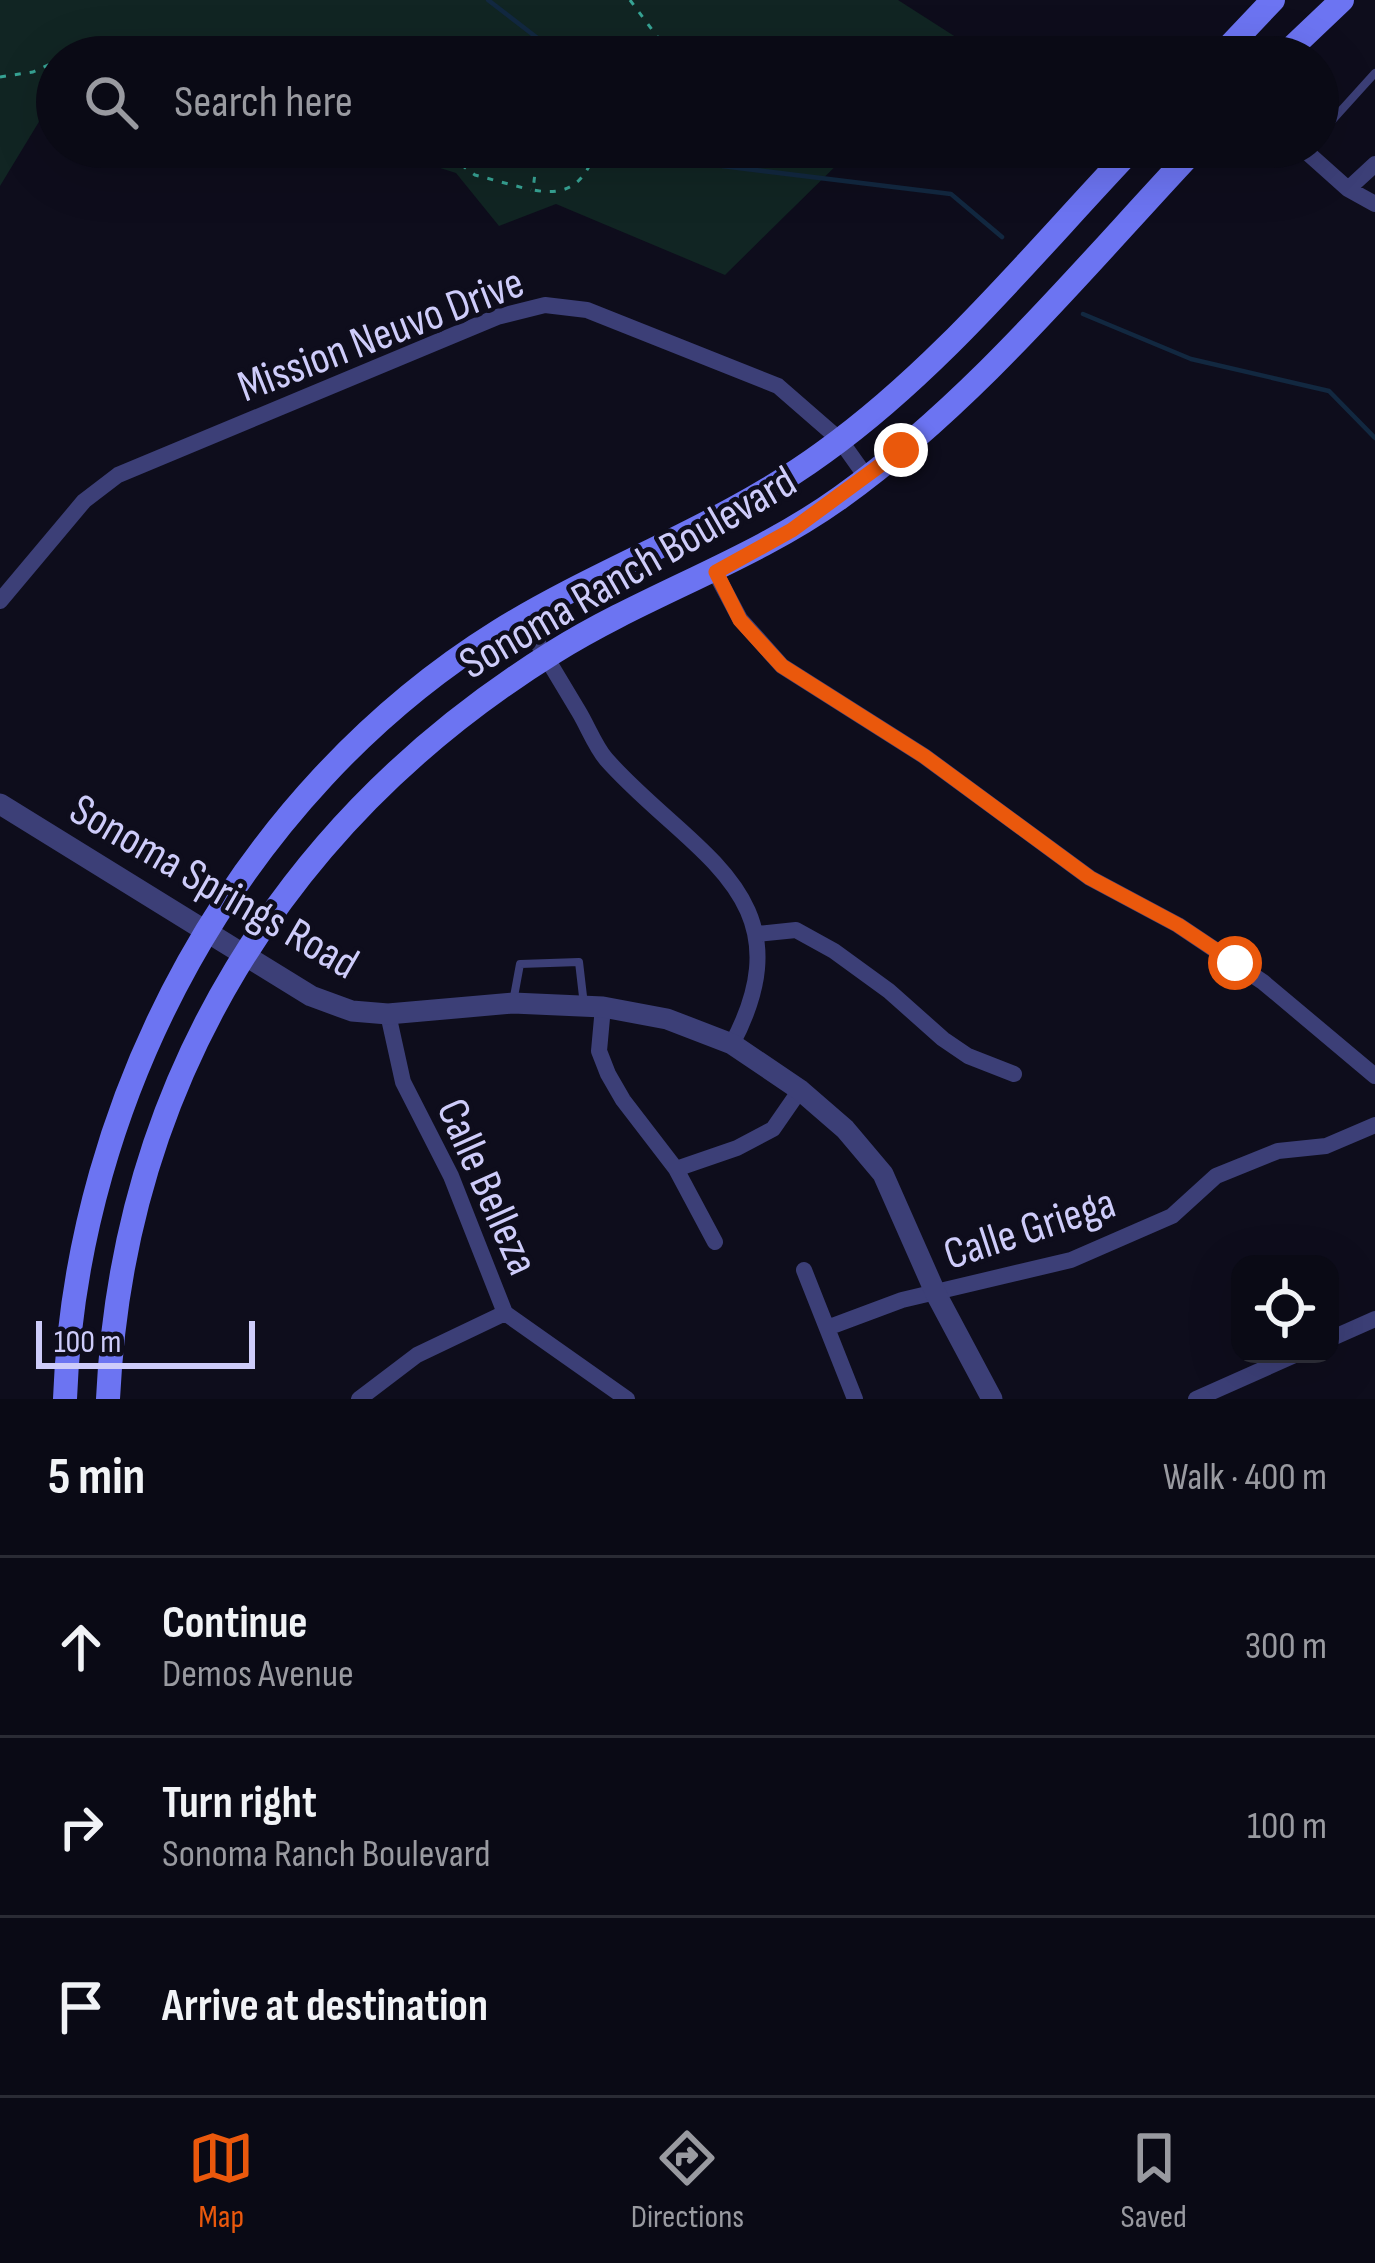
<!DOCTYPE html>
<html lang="en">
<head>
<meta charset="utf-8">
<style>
  :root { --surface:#0a0a15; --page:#181822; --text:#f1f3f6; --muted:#999aa0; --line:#2a2b34; --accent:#ea580c }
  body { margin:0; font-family:"Sofia Sans Condensed",sans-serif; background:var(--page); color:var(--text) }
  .controls { position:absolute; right:36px; bottom:36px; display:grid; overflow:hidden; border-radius:24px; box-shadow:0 12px 48px #0002 }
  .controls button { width:108px; height:108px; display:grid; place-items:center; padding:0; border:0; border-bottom:3px solid var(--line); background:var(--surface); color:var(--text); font:60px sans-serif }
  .scale { position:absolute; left:36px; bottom:30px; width:219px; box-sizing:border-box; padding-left:12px; border:6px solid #ceccfa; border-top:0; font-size:33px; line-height:42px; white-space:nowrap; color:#ceccfa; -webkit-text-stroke:9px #0e0d1c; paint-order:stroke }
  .stop { position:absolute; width:36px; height:36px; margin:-27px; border:9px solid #ea580c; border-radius:50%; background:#fff }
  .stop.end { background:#ea580c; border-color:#fff; box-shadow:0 3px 12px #0008 }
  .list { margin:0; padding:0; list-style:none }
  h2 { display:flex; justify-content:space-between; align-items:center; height:156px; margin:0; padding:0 48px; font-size:51px }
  h2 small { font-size:39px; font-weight:400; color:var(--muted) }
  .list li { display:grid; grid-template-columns:78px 1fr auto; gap:36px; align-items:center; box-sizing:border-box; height:180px; padding:0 48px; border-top:3px solid var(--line) }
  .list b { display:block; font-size:45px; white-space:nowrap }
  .list p { margin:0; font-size:39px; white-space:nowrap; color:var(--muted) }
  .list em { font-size:39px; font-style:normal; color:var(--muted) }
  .icon { flex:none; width:66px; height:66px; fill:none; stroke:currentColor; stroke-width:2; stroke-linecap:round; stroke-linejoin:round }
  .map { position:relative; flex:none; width:1375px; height:1399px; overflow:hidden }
  .search { position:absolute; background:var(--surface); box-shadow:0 12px 48px #0002; left:36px; right:36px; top:36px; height:132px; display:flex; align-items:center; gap:30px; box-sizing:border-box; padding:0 42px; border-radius:66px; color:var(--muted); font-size:45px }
  .sheet { height:696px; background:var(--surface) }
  nav { display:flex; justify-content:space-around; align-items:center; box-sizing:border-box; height:168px; border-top:3px solid var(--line); background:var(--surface); font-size:33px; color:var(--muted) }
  nav a { display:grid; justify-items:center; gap:6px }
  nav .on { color:var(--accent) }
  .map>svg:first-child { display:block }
  .green { fill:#112523 }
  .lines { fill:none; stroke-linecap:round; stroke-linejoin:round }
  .stream { stroke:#122840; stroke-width:4.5 }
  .path { stroke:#37a394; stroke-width:3; stroke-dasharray:6 9; stroke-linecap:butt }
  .service { stroke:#3c3f77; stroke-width:8 }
  .minor { stroke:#3c3f77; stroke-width:16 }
  .tertiary { stroke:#3c3f77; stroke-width:21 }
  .secondary { stroke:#6c74f2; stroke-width:24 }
  .route { stroke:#ea580c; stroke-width:15 }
  .labels { text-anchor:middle; stroke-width:9; stroke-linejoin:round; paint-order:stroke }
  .street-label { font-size:45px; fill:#ceccfa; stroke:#0e0d1c }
</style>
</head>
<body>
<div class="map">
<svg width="1375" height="1399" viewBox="0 0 1375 1399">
  <rect width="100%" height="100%" fill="#0e0d1c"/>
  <path class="green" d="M0,0h898l64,41 -16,16h-889v35l-57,94z
    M374,147h481l-130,128 -169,-71 -57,22 -43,-53z"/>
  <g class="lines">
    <path class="stream" d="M488,0l74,57
      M699,147l23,19 229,28 51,43
      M1083,314l108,45 138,32 46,47"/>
    <path class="path" d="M630,0l35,47 2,10
      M66,57c23,-10 47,-5 71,0
      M0,77l33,-5 24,-11
      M437,147l38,28 56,15
      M538,147l-5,43c39,7 52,-10 65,-43"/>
    <path class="service" d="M1318,136l57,-63
      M513,1002l7,-38 59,-2 5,43"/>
    <path class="minor" d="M1301,147l47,42 27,15
      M1348,189l27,-25
      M715,572l25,47 42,47 142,90 166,122 88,47 85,57 112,94
      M0,601l84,-100 34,-26 379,-158 48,-12 42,5 191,76 62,54 27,38
      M522,617c19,32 38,63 57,95 9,15 16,34 27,47 83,94 205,136 126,285
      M757,934l39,-4 38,21 55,40 54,48 25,17 46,18
      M603,1007l-4,44 9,23 15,26 53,69 39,73
      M388,1014l15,68 48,94 54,137 122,86
      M676,1169l61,-21 36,-19 27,-39
      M804,1270l51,129
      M827,1328l75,-28 169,-40 101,-44 44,-40 62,-25 48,-5 49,-21
      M1330,1339l45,-20
      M359,1399l58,-44 88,-42
      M1196,1399l101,-45"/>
    <path class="tertiary" d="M0,804l311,192 41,15 36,3 125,-11 90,4 64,12 65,25 68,46 45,39 38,45 53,120 56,105"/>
    <path class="secondary" d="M1219,57l54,-57
      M1282,57l60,-57
      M65,1399c11,-303 174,-606 434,-768 105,-65 224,-105 325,-179 117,-84 211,-201 310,-305
      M108,1399c15,-318 178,-580 446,-747 93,-58 198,-91 287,-155 135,-97 243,-230 356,-350"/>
  </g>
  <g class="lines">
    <path class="route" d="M901,450l-109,80 -76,42 24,48 42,46 142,90 166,122 88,47 57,38"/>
  </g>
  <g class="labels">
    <g class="street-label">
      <text transform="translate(380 333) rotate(-21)" y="16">Mission Neuvo Drive</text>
      <text transform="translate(627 571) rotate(-30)" y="16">Sonoma Ranch Boulevard</text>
      <text transform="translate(215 885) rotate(30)" y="16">Sonoma Springs Road</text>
      <text transform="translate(489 1186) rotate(66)" y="16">Calle Belleza</text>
      <text transform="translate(1029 1227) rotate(-18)" y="16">Calle Griega</text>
    </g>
  </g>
</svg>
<div class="controls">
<button><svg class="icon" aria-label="locate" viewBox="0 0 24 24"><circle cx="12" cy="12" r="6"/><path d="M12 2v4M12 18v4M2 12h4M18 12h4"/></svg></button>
</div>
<div class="scale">100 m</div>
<div class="stop" style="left:1235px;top:963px"></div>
<div class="stop end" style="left:901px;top:450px"></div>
<div class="search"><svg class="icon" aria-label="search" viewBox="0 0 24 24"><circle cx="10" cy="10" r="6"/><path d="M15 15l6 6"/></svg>Search here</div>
</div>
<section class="sheet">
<h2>5 min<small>Walk · 400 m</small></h2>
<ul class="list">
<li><svg class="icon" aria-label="ahead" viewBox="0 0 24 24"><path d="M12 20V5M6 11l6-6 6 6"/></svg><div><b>Continue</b><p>Demos Avenue</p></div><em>300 m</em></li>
<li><svg class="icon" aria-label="right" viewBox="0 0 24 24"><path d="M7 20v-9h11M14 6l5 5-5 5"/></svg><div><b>Turn right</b><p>Sonoma Ranch Boulevard</p></div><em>100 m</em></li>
<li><svg class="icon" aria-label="arrive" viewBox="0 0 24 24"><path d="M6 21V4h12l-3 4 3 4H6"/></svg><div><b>Arrive at destination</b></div></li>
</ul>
</section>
<nav>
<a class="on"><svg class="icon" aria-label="map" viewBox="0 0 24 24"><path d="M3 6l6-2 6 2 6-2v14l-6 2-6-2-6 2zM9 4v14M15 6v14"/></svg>Map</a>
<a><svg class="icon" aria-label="directions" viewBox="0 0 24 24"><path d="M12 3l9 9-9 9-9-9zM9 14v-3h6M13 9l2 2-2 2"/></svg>Directions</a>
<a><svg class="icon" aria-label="saved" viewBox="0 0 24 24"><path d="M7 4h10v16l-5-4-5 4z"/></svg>Saved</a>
</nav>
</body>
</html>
